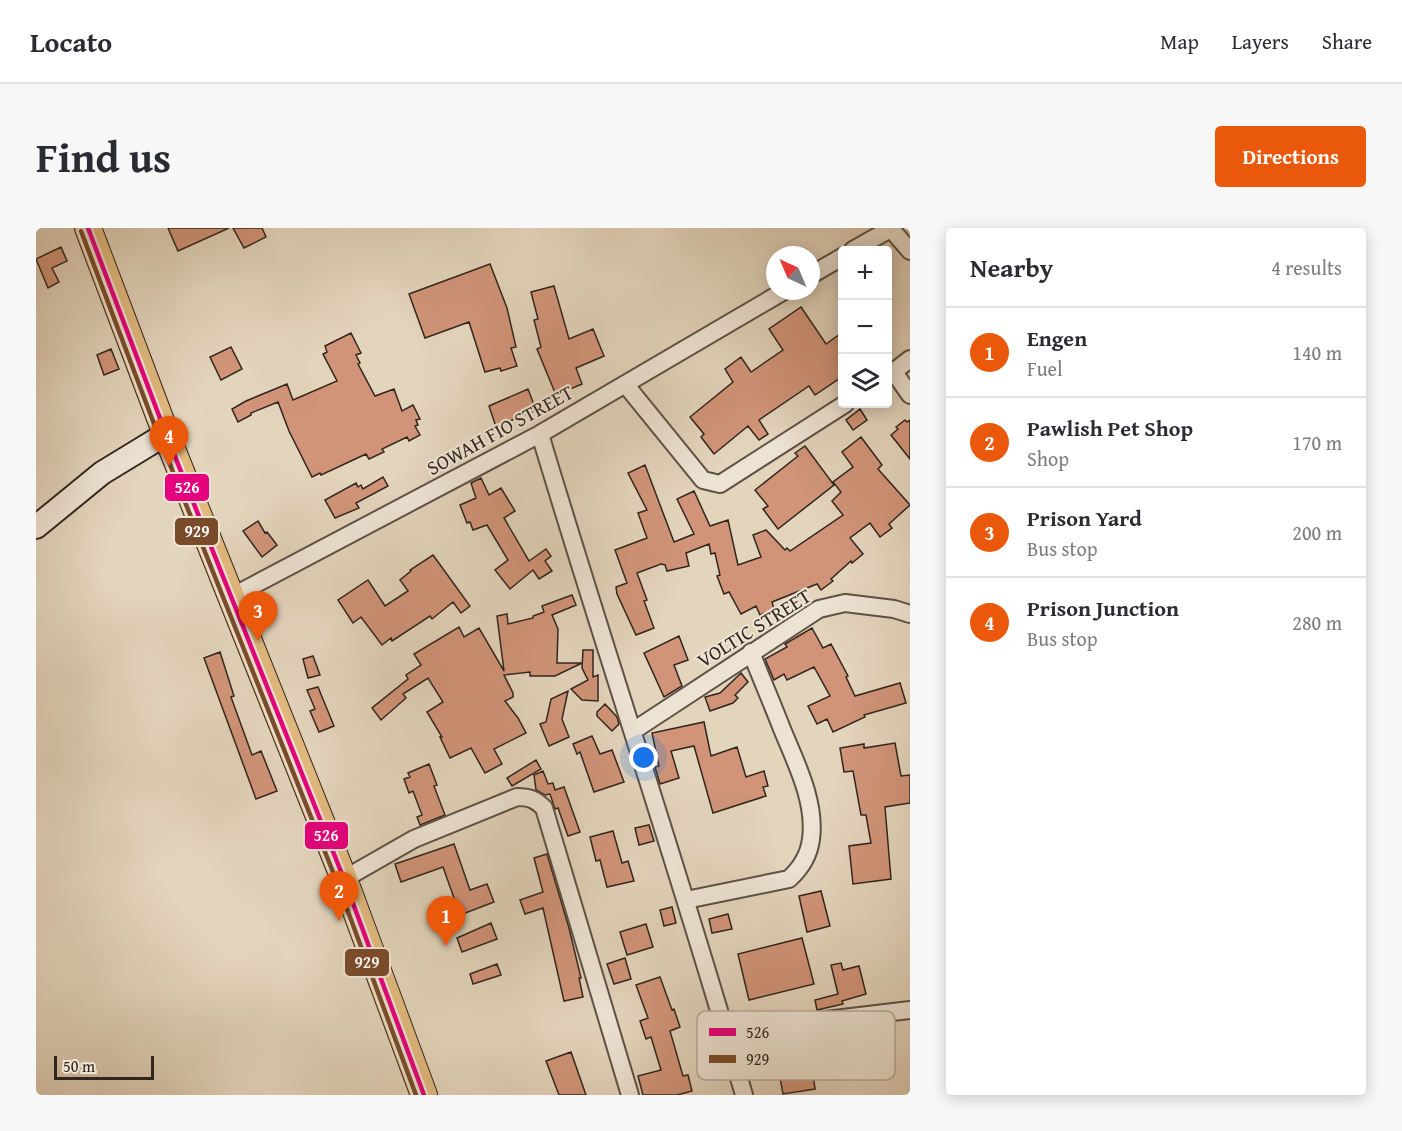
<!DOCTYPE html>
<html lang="en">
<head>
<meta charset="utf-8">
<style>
  :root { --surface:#fff; --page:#f7f7f7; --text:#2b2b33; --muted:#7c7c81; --line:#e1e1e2; --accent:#ea580c }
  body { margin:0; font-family:"Gentium Book Plus",serif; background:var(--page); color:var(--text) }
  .controls { position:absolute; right:18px; top:18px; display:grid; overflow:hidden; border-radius:6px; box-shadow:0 3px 15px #0003 }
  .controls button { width:54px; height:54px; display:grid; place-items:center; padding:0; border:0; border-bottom:2px solid var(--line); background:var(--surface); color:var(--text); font:30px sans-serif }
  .compass { position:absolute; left:730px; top:18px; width:54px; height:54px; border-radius:50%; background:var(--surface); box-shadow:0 3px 15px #0003; rotate:316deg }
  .scale { position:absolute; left:18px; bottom:15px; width:100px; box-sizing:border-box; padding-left:6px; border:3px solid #31251e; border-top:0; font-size:16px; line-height:21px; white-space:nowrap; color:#31251e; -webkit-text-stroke:4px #ede3d3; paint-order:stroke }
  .you { position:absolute; left:608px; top:530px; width:21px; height:21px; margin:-15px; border:4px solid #fff; border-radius:50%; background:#1a73e8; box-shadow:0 0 0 9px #1a73e833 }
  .badge { display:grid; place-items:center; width:39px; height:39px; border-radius:50%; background:var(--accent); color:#fff; font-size:20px; font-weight:700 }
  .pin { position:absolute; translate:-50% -50px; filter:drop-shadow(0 2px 3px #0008) }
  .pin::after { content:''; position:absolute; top:32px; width:21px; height:18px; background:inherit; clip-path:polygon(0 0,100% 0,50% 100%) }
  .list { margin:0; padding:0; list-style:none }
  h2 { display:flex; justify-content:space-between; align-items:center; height:78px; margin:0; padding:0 24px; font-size:26px }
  h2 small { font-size:20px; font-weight:400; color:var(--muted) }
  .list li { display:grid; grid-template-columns:39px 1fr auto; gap:18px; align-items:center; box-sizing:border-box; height:90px; padding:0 24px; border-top:2px solid var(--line) }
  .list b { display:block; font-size:22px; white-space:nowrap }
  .list p { margin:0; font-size:20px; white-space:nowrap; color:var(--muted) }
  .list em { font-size:20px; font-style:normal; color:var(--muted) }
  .icon { flex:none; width:33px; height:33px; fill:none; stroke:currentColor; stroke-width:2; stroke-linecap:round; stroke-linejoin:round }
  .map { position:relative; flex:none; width:874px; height:867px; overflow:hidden; border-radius:6px }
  header { display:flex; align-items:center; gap:36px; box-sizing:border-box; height:84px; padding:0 30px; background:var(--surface); border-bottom:2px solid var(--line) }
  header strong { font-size:28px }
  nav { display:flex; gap:33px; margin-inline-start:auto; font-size:21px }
  .intro { display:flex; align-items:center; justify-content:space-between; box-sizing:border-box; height:144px; padding:0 36px }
  h1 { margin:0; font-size:42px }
  .button { padding:15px 27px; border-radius:6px; background:var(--accent); color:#fff; font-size:21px; font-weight:700 }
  main { display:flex; gap:36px; padding:0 36px }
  aside { flex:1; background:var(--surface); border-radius:6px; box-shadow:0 3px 15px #0003 }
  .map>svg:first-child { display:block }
  .building { fill:#d19478; stroke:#31251e; stroke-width:1.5 }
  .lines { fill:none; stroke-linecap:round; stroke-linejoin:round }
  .street-casing { stroke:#5e5146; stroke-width:20 }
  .secondary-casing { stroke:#31251e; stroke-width:26 }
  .primary-casing { stroke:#31251e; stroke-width:28 }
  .street { stroke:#ede3d3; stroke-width:16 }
  .secondary { stroke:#ede3d3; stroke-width:22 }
  .primary { stroke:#e2ba7e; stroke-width:26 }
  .bus-1-casing { stroke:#ede3d3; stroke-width:9 }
  .bus-2-casing { stroke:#ede3d3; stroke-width:9 }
  .bus-1 { stroke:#e5007d; stroke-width:4.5 }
  .bus-2 { stroke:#7a4b2a; stroke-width:4.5 }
  .labels { text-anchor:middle; stroke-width:4.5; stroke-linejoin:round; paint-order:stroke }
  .street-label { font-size:20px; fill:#31251e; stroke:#ede3d3 }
  .key { fill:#ede3d3; stroke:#b5aa9d; stroke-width:1.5 }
  .key-label { font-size:16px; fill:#31251e }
  .line-badge { stroke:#ede3d3; stroke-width:2 }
  .badge-label { font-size:16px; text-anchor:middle; font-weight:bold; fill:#fff }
</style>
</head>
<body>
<header>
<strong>Locato</strong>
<nav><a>Map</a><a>Layers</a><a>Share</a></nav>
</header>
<div class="intro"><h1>Find us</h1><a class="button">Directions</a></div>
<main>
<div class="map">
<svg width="874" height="867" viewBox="0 0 874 867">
  <rect width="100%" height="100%" fill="#e3d4bc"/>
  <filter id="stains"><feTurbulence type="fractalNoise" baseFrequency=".00333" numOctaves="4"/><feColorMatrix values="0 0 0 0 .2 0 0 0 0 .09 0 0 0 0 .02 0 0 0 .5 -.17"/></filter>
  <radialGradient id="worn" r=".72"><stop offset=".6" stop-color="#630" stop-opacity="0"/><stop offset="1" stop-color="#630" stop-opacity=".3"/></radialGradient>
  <path class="building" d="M132,0h61l-51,23z
    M197,0h29l4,9 -22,11z
    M25,19l6,14 -15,7 7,14 -11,6 -12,-29z
    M454,36l17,44 9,39 -5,1 6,18 -16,5 -1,-3 -15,4 -16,-50 -44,16 -16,-44z
    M518,58l15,53 24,-10 11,27 -28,12 6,16 -26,11 -19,-46 4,-2 -7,-27 4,-1 -7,-27z
    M765,79l25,37 17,-12v44l-28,19 -6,-9 -50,34 9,14 -9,6 -11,-14 -34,28 -13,-17 3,-3 -14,-17 43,-35 -8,-13 16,-12 10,15 32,-22 -14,-21z
    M315,105l10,20 -5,2 4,8 -2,1 17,32 19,-7 8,22 11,-6 7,14 -4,1 2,5 -3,1 5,9 -11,6 -2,-4 -25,12 2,3 -15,7 -3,-5 -45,21 -1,-2 -8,4 -23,-46 -11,-29 -27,11v2l-13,7 -6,-13 14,-8 41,-17 6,16 44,-19 -14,-27 4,-2 -2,-6z
    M195,119l11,22 -21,11 -11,-23z
    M75,121l8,20 -15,6 -7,-20z
    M492,161l8,21 -40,17 -7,-21z
    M824,181l7,11 -14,10 -7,-10z
    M869,192l2,2 3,-2v39l-19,-24 7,-6 -2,-2z
    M825,209l21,28 -4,4 32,36 -21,19 3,4 -12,9 -10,-14 -20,15 13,16 -11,9 -1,-2 -20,18 2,2 -12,9 -4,-6 -45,18 2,7 -14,6 -4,-9 -15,8 -12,-22 -5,2 -7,-18 3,-1 -5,-22 -4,1 -2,-10 -23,9 3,13 -22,5 -2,-6 -4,-1 -24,9 10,27 -3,1 10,27 -18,7 -19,-41 -1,-7 11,-4 -12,-33 32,-12 -9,-25 9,-3 -19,-37 17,-8 29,77 20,-8 -17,-35 17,-8 16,35 18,-6 10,45 23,-8 -8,-22 13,-5 19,20 2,-2 3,3 53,-36 -11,-14 9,-9 -8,-10 20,-15 -11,-15z
    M769,218l29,39 -56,44 -15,-20 5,-3 -13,-16 43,-34 -3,-3z
    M347,249l5,9 -32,17 3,5 -24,10 -10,-18 31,-17 2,4 3,-2 2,4z
    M445,250l8,17 12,-7 14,23 -11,7 25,43 17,-12 5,7 -6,5 7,10 -13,8 -6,-9 -23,19 -15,-19 13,-10 -21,-35 -14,5 -3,-8 -3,1 -7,-18 16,-7 -5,-15z
    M222,293l7,12 2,-1 10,13 -15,12 -19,-26z
    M397,327l37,51 -9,7 -8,-11 -21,17 -2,-3 -38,25 -1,-3 -9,7 -21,-28 -8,6 -15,-23 30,-20 17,26 23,-15 -8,-11 11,-9 -1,-1z
    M536,367l4,10 -24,10 6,14 -1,34h25l-27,13h-25v-4l-26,3 9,18v4l-8,4 13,17 8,15 -32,16 8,15 -17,9 -14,-25 -21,10 -10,-21h2l-15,-25 16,-10 -15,-24 -25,16 3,4 -25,22 -9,-12 36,-29 -2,-4 15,-10 -7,-11 45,-27 5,10 15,-9 25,43 -7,-55 10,-2 1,10 25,-6v-2l11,-4 -2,-6z
    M776,400l11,20 8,-4 17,32 -2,1 9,19 45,-13 6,20 -42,12 1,2 -32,15 -6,-13 -10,5 -9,-18 22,-10 -16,-29 -27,13 -3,-6 -10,6 -9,-21 22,-12 -2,-3z
    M643,408l9,24 -14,5 8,21 -18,11 -20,-44z
    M547,422h10v27l5,-2v26l-16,-1 -11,-11 17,-9 -6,-12z
    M184,424l14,44 -3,1 21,58 9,-4 16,40 -21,8 -52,-141z
    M277,428l7,19 -12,3 -5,-19z
    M705,445l7,9 -13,13 3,3 -5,5 -23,8 -5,-14 15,-4z
    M282,459l16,39 -15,6 -9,-21 5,-2 -8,-19z
    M532,463l-6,28 7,18 -20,9 -9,-22 6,-2 5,-23z
    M569,476l12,13 2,7 -7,7 -15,-15v-4z
    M668,494l7,34 26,-9 9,30 18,-6 4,15 -5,1 3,9 -53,17 -19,-67 -23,5 8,27 -19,6 -5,-17 4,-1 -7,-33z
    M556,508l8,18 12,-4 12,32 -30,10 -14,-40 -3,2 -4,-10z
    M859,515l6,33 9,-1v28l-25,4 6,72 -38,5 -4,-38 22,-3 -5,-28h-5l-8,-44 -9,1 -4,-24 24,-4v4z
    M500,532l5,9 -29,17 -5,-8z
    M393,536l8,21 -3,1 11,29 -25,10 -3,-8 5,-2 -9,-24 -4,2 -5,-14 6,-2 -2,-4z
    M507,543l5,13 5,-1 2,7 9,-3 16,45 -12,4 -10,-28 -3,1 -5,-15 -5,1 -9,-5 -2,-15z
    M613,597l5,16 -15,4 -4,-17z
    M577,603l9,32 6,-2 6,20 -27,6 -7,-27 -4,1 -6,-24z
    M418,616l16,46 17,-6 7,18 -34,13 -17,-48 -42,15 -6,-18z
    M511,626l22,74 12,50h-2l4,19 -19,4 -21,-93 -18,6 -5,-14 23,-8 -9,-34z
    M785,663l9,35 -23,6 -8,-36z
    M636,679l4,16 -12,3 -4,-16z
    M692,686l4,15 -20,4 -3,-14z
    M455,695l6,16 -35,13 -5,-14z
    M610,696l7,23 -26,8 -7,-23z
    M766,710l12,46 -65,16 -11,-46z
    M589,730l6,21 -17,5 -7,-20z
    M805,735l2,7 16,-4 7,28 -24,7 1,3 -26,6 -2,-10 23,-6 -7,-29z
    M461,736l4,11 -28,9 -3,-10z
    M624,749l12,33 2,-1 6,18 -10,4 13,45 5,-1 4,16 -15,4h-34l-5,-19 23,-6 -10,-33 -5,2 -6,-18 8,-3 -12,-33z
    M772,808l7,53 -32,5 -5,-27 12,-2 -4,-25z
    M535,824l15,43h-27l-13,-34z"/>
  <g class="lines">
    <g class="street-casing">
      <path id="street" d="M855,1l19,22
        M817,22l39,-22
        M775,47l31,-18
        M858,144l16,23
        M852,148l22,-17
        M589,156l78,96 17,4 125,-80
        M504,206c66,221 140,439 204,661
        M195,369l309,-163 244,-143
        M597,503l186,-122 26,-6 49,6 16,5
        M308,651l70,-40 103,-42c12,0 18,2 27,11l86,287
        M650,672l103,-21c12,-11 20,-23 22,-40 5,-37 -15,-76 -29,-110 -10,-26 -21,-51 -31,-77
        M690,804l184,-22"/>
    </g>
    <g class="secondary-casing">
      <path id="secondary" d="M0,299l66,-54 64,-39"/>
    </g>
    <g class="primary-casing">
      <path id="primary" d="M52,0l78,206 178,445 80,216"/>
    </g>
    <use href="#street" class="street"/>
    <use href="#secondary" class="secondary"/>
    <use href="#primary" class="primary"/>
    <g class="bus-1-casing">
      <path id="bus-1" d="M52,0l78,206 178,445 80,216"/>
    </g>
    <g class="bus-2-casing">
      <path id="bus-2" d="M45,3l78,206 178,445 79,213"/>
    </g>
    <use href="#bus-1" class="bus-1"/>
    <use href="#bus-2" class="bus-2"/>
  </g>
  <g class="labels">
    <g class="street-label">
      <text transform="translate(464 202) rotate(-29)" y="7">SOWAH FIO STREET</text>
      <text transform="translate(718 400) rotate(-32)" y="7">VOLTIC STREET</text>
    </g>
  </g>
  <rect x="661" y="783" width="198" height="69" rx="9" class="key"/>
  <rect x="673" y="800" width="27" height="8" fill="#e5007d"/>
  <rect x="673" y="827" width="27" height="8" fill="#7a4b2a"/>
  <g class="key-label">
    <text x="710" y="810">526</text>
    <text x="710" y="837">929</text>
  </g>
  <g class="line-badge">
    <rect x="128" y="245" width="46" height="29" rx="6" fill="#e5007d"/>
    <rect x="138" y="289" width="45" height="29" rx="6" fill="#7a4b2a"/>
    <rect x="268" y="593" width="45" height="29" rx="6" fill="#e5007d"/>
    <rect x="308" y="720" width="46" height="29" rx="6" fill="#7a4b2a"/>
  </g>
  <g class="badge-label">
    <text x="151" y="265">526</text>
    <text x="161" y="309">929</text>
    <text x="290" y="613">526</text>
    <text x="331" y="740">929</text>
  </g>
  <rect width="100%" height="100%" filter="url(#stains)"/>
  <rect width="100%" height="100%" fill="url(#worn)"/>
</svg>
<div class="controls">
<button>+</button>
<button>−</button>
<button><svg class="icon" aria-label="layers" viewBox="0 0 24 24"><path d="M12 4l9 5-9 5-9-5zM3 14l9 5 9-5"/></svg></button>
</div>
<svg class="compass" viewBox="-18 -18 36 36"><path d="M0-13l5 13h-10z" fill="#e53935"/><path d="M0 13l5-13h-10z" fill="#7c7c81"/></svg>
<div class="scale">50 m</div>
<div class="you"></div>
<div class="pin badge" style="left:410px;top:718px">1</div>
<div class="pin badge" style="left:303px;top:693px">2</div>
<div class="pin badge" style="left:222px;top:413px">3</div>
<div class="pin badge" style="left:133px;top:238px">4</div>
</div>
<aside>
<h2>Nearby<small>4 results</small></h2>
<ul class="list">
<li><span class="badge">1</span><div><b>Engen</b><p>Fuel</p></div><em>140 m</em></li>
<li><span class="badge">2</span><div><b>Pawlish Pet Shop</b><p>Shop</p></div><em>170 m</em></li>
<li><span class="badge">3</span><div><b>Prison Yard</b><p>Bus stop</p></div><em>200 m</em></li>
<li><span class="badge">4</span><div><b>Prison Junction</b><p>Bus stop</p></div><em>280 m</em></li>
</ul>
</aside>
</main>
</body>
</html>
